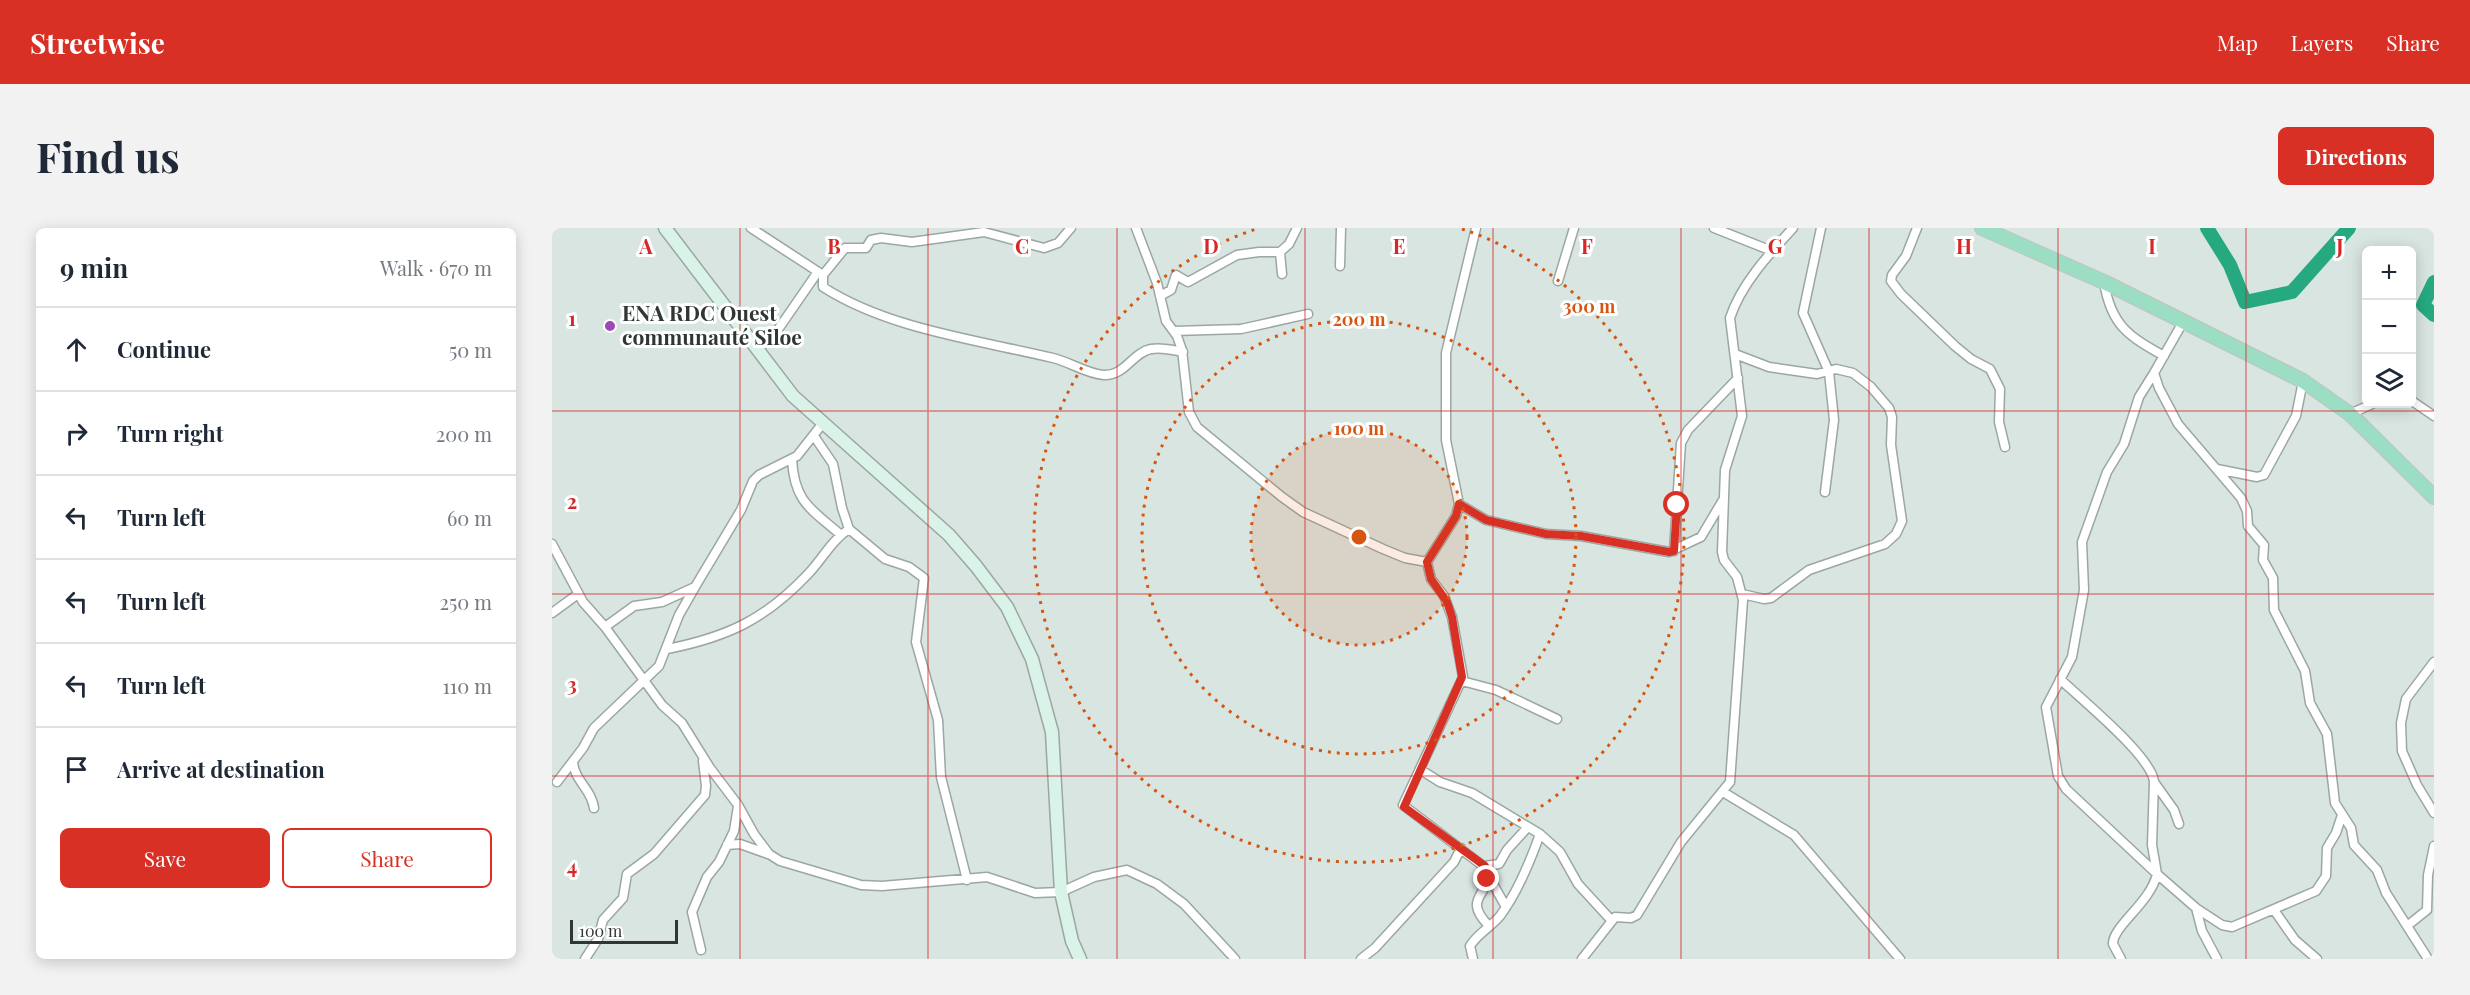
<!DOCTYPE html>
<html lang="en">
<head>
<meta charset="utf-8">
<style>
  :root { --surface:#fff; --page:#f2f2f3; --text:#1f2937; --muted:#747a83; --line:#e0e1e3; --accent:#d93025 }
  body { margin:0; font-family:"Playfair Display",serif; background:var(--page); color:var(--text) }
  .controls { position:absolute; right:18px; top:18px; display:grid; overflow:hidden; border-radius:9px; box-shadow:0 3px 15px #0003 }
  .controls button { width:54px; height:54px; display:grid; place-items:center; padding:0; border:0; border-bottom:2px solid var(--line); background:var(--surface); color:var(--text); font:30px sans-serif }
  .scale { position:absolute; left:18px; bottom:15px; width:108px; box-sizing:border-box; padding-left:6px; border:3px solid #313634; border-top:0; font-size:16px; line-height:21px; white-space:nowrap; color:#313634; -webkit-text-stroke:4px #fff; paint-order:stroke }
  .stop { position:absolute; width:18px; height:18px; margin:-14px; border:4px solid #d93025; border-radius:50%; background:#fff }
  .stop.end { background:#d93025; border-color:#fff; box-shadow:0 2px 6px #0008 }
  .list { margin:0; padding:0; list-style:none }
  h2 { display:flex; justify-content:space-between; align-items:center; height:78px; margin:0; padding:0 24px; font-size:26px }
  h2 small { font-size:20px; font-weight:400; color:var(--muted) }
  .list li { display:grid; grid-template-columns:39px 1fr auto; gap:18px; align-items:center; box-sizing:border-box; height:84px; padding:0 24px; border-top:2px solid var(--line) }
  .list b { display:block; font-size:22px; white-space:nowrap }
  .list em { font-size:20px; font-style:normal; color:var(--muted) }
  .actions { display:flex; gap:12px; padding:18px 24px }
  .actions a { flex:1; padding:14px 0; border:2px solid var(--accent); border-radius:9px; text-align:center; font-size:21px; color:var(--accent) }
  .actions .main { background:var(--accent); color:#fff }
  .icon { flex:none; width:33px; height:33px; fill:none; stroke:currentColor; stroke-width:2; stroke-linecap:round; stroke-linejoin:round }
  .map { position:relative; flex:none; width:1882px; height:731px; overflow:hidden; border-radius:9px }
  header { display:flex; align-items:center; gap:36px; box-sizing:border-box; height:84px; padding:0 30px; background:var(--accent); color:#fff }
  header strong { font-size:28px }
  nav { display:flex; gap:33px; margin-inline-start:auto; font-size:21px }
  .intro { display:flex; align-items:center; justify-content:space-between; box-sizing:border-box; height:144px; padding:0 36px }
  h1 { margin:0; font-size:42px }
  .button { padding:15px 27px; border-radius:9px; background:var(--accent); color:#fff; font-size:21px; font-weight:700 }
  main { display:flex; gap:36px; padding:0 36px }
  aside { flex:1; background:var(--surface); border-radius:9px; box-shadow:0 3px 15px #0003 }
  .map>svg:first-child { display:block }
  .lines { fill:none; stroke-linecap:round; stroke-linejoin:round }
  .river { stroke:#26a981; stroke-width:14 }
  .minor-casing { stroke:#9ba7a2; stroke-width:11 }
  .secondary-casing { stroke:#9ba7a2; stroke-width:15 }
  .trunk-casing { stroke:#c1c3c2; stroke-width:16 }
  .minor { stroke:#fff; stroke-width:8 }
  .secondary { stroke:#daf3e9; stroke-width:12 }
  .trunk { stroke:#9cdec4; stroke-width:14 }
  .route { stroke:#d93025; stroke-width:8 }
  .grid { fill:none; stroke:#d62828; stroke-width:1.5; stroke-opacity:0.55 }
  .ring { fill:none; stroke:#d65610; stroke-width:3; stroke-dasharray:3 6 }
  .poi-dot { fill:#9d49b8; stroke:#fff; stroke-width:2 }
  .labels { text-anchor:middle; stroke-width:6; stroke-linejoin:round; paint-order:stroke }
  .poi-label { font-size:21px; font-weight:bold; fill:#313634; stroke:#fff; text-anchor:start }
  .grid-label { font-size:20px; text-anchor:middle; font-weight:bold; fill:#d62828; stroke:#fff; stroke-width:6; stroke-linejoin:round; paint-order:stroke }
  .centre { fill:#d65610; stroke:#fff; stroke-width:3 }
  .ring-label { font-size:18px; text-anchor:middle; font-weight:bold; fill:#d65610; stroke:#fff; stroke-width:6; stroke-linejoin:round; paint-order:stroke }
</style>
</head>
<body>
<header>
<strong>Streetwise</strong>
<nav><a>Map</a><a>Layers</a><a>Share</a></nav>
</header>
<div class="intro"><h1>Find us</h1><a class="button">Directions</a></div>
<main>
<aside>
<h2>9 min<small>Walk · 670 m</small></h2>
<ul class="list">
<li><svg class="icon" aria-label="ahead" viewBox="0 0 24 24"><path d="M12 20V5M6 11l6-6 6 6"/></svg><div><b>Continue</b></div><em>50 m</em></li>
<li><svg class="icon" aria-label="right" viewBox="0 0 24 24"><path d="M7 20v-9h11M14 6l5 5-5 5"/></svg><div><b>Turn right</b></div><em>200 m</em></li>
<li><svg class="icon" aria-label="left" viewBox="0 0 24 24"><path d="M17 20v-9H6M10 6l-5 5 5 5"/></svg><div><b>Turn left</b></div><em>60 m</em></li>
<li><svg class="icon" aria-label="left" viewBox="0 0 24 24"><path d="M17 20v-9H6M10 6l-5 5 5 5"/></svg><div><b>Turn left</b></div><em>250 m</em></li>
<li><svg class="icon" aria-label="left" viewBox="0 0 24 24"><path d="M17 20v-9H6M10 6l-5 5 5 5"/></svg><div><b>Turn left</b></div><em>110 m</em></li>
<li><svg class="icon" aria-label="arrive" viewBox="0 0 24 24"><path d="M6 21V4h12l-3 4 3 4H6"/></svg><div><b>Arrive at destination</b></div></li>
</ul>
<div class="actions"><a class="main">Save</a><a>Share</a></div>
</aside>
<div class="map">
<svg width="1882" height="731" viewBox="0 0 1882 731">
  <rect width="100%" height="100%" fill="#d9e5e0"/>
  <g class="lines">
    <path class="river" d="M1655,0l23,37 15,37 47,-10 57,-64
      M1882,54l-11,23 11,10"/>
    <g class="minor-casing">
      <path id="minor" d="M199,0l72,47v12c65,42 155,53 230,71 17,4 34,16 51,17 21,1 29,-23 47,-26 11,-2 22,1 32,3
        M584,0l21,55 9,38 11,15 5,14 7,62 8,15 85,70 21,15 80,37 22,9 22,4
        M924,0l-30,125v87l13,64 -3,12 -29,46 4,17 13,17 8,21 11,60 -60,128 84,64c6,27 -27,27 2,57
        M1162,0l58,23
        M1269,0l-18,85 26,59 5,48 -9,72
        M1365,0l-11,28 -14,19 -1,6 10,13 54,52 16,13 19,10 10,20 -1,33 6,25
        M788,38l1,-38
        M730,46l-2,-22 9,-8 8,-16
        M271,47l22,-27h21l5,-8 10,-2 31,4 72,-10 60,16 14,-5 13,-15
        M1006,53l16,-53
        M1552,54c7,43 24,54 60,74
        M608,68l11,-6 5,-15 12,7 49,-27 22,-3h21
        M1631,94l-29,51 5,15 19,36 63,74 6,13 1,15 16,19 -1,15 10,18 1,32 31,61 5,32 17,31 8,69 16,25 3,17 23,25 9,23 42,66
        M622,103l67,-2 67,-15
        M206,121l19,-18 40,-58
        M1183,126l34,13 20,3 28,4 19,-5 17,4 18,14 18,21 3,9 -1,28 11,76 -6,13 -11,10 -76,26 -38,28 -7,1 -22,-5
        M1860,173l22,15
        M1798,186l22,-10
        M262,208l19,28 9,44 7,21 36,30 24,8 15,11 -8,64 22,78 3,57 26,103
        M240,231c2,43 19,50 49,76
        M1665,241l40,8 7,-2 32,-59 7,-35
        M907,276l27,16 60,14 35,2 88,16 32,-15 22,-37
        M0,316l31,58 22,25 57,78 20,18 28,45 28,37 16,29 15,20 11,7 81,24 21,1 105,-9 48,16 26,-1 33,-15 33,-7 30,14 27,20 51,55
        M1122,323l7,-108 7,-13 50,-52
        M0,385l26,-19
        M53,399l29,-21 28,-4 33,-15 46,-77 12,-29 6,-6 38,-19 26,-33
        M115,421c61,-12 99,-30 142,-76 14,-15 23,-33 40,-44
        M1882,434l-28,37 -5,24 1,28 15,34 17,28
        M1508,451c21,20 90,76 94,102l-2,64 5,29 39,34 6,23 15,28
        M910,453l34,9 61,29
        M21,534c1,18 19,28 21,46
        M869,542l19,12 32,11 68,41 20,18 18,32 34,37
        M5,554l26,-34 11,-20 65,-62 20,-51 16,-28
        M1602,554l20,28 5,14
        M1171,564l71,43 106,124
        M175,617l13,-1 28,10
        M933,638l14,-2 8,-14 20,-22
        M936,647l18,32
        M1644,680l26,17 10,2 84,-36 10,-15 1,-28 9,-15 6,-18
        M1722,682l21,30 22,19
        M1855,698l20,-16 1,-35 6,-29
        M149,722l-9,-38 15,-35 12,-15 15,-31 4,-25
        M33,731l13,-20 5,-19 20,-22 4,-24 27,-20 51,-59 1,-9 -3,-25
        M809,731l14,-11 79,-86 7,-14
        M921,731l-3,-13c7,-12 21,-19 30,-30 18,-24 30,-54 40,-82
        M1030,731l33,-42 16,1 6,-3 44,-73 49,-60 13,-182 -6,-23 -13,-17 -2,-8 3,-82 17,-54 -12,-98c11,-34 40,-65 63,-90
        M1569,731l-8,-15c-1,-17 38,-42 44,-70l-91,-85 -8,-13 -12,-69 26,-50 12,-67 -2,-48 25,-70 17,-28 15,-47 15,-24"/>
    </g>
    <g class="secondary-casing">
      <path id="secondary" d="M113,0l128,168 156,139 27,31 31,41 25,52 20,73 9,160 11,49 8,18"/>
    </g>
    <g class="trunk-casing">
      <path id="trunk" d="M1430,0l122,54 199,99 47,33 84,83"/>
    </g>
    <use href="#minor" class="minor"/>
    <use href="#secondary" class="secondary"/>
    <use href="#trunk" class="trunk"/>
  </g>
  <g class="lines">
    <path class="route" d="M935,651l-2,-13 -81,-59 58,-130 -10,-60 -5,-15 -16,-23 -4,-17 29,-46 3,-12 27,16 60,14 35,2 88,16 5,-1 3,-46"/>
  </g>
  <path class="grid" d="M188,0v731M376,0v731M565,0v731M753,0v731M941,0v731M1129,0v731M1317,0v731M1506,0v731M1694,0v731M0,183h1882M0,366h1882M0,548h1882"/>
  <circle cx="807" cy="309" r="108" fill="#d65610" fill-opacity=".12"/>
  <g class="ring">
    <circle cx="807" cy="309" r="108"/>
    <circle cx="807" cy="309" r="217"/>
    <path d="M910 1A325 325 0 1 1 704 1"/>
  </g>
  <circle class="poi-dot" cx="58" cy="98" r="6"/>
  <g class="labels">
    <g class="poi-label">
      <text x="70" y="93">ENA RDC Ouest<tspan x="70" dy="24">communauté Siloe</tspan></text>
    </g>
  </g>
  <g class="grid-label">
    <text x="94" y="26">A</text>
    <text x="282" y="26">B</text>
    <text x="470" y="26">C</text>
    <text x="659" y="26">D</text>
    <text x="847" y="26">E</text>
    <text x="1035" y="26">F</text>
    <text x="1223" y="26">G</text>
    <text x="1412" y="26">H</text>
    <text x="1600" y="26">I</text>
    <text x="1788" y="26">J</text>
    <text x="20" y="98">1</text>
    <text x="20" y="281">2</text>
    <text x="20" y="464">3</text>
    <text x="20" y="646">4</text>
  </g>
  <circle cx="807" cy="309" r="9" class="centre"/>
  <g class="ring-label">
    <text x="1037" y="85">300 m</text>
    <text x="807" y="98">200 m</text>
    <text x="807" y="207">100 m</text>
  </g>
</svg>
<div class="controls">
<button>+</button>
<button>−</button>
<button><svg class="icon" aria-label="layers" viewBox="0 0 24 24"><path d="M12 4l9 5-9 5-9-5zM3 14l9 5 9-5"/></svg></button>
</div>
<div class="scale">100 m</div>
<div class="stop" style="left:1125px;top:277px"></div>
<div class="stop end" style="left:935px;top:651px"></div>
</div>
</main>
</body>
</html>
